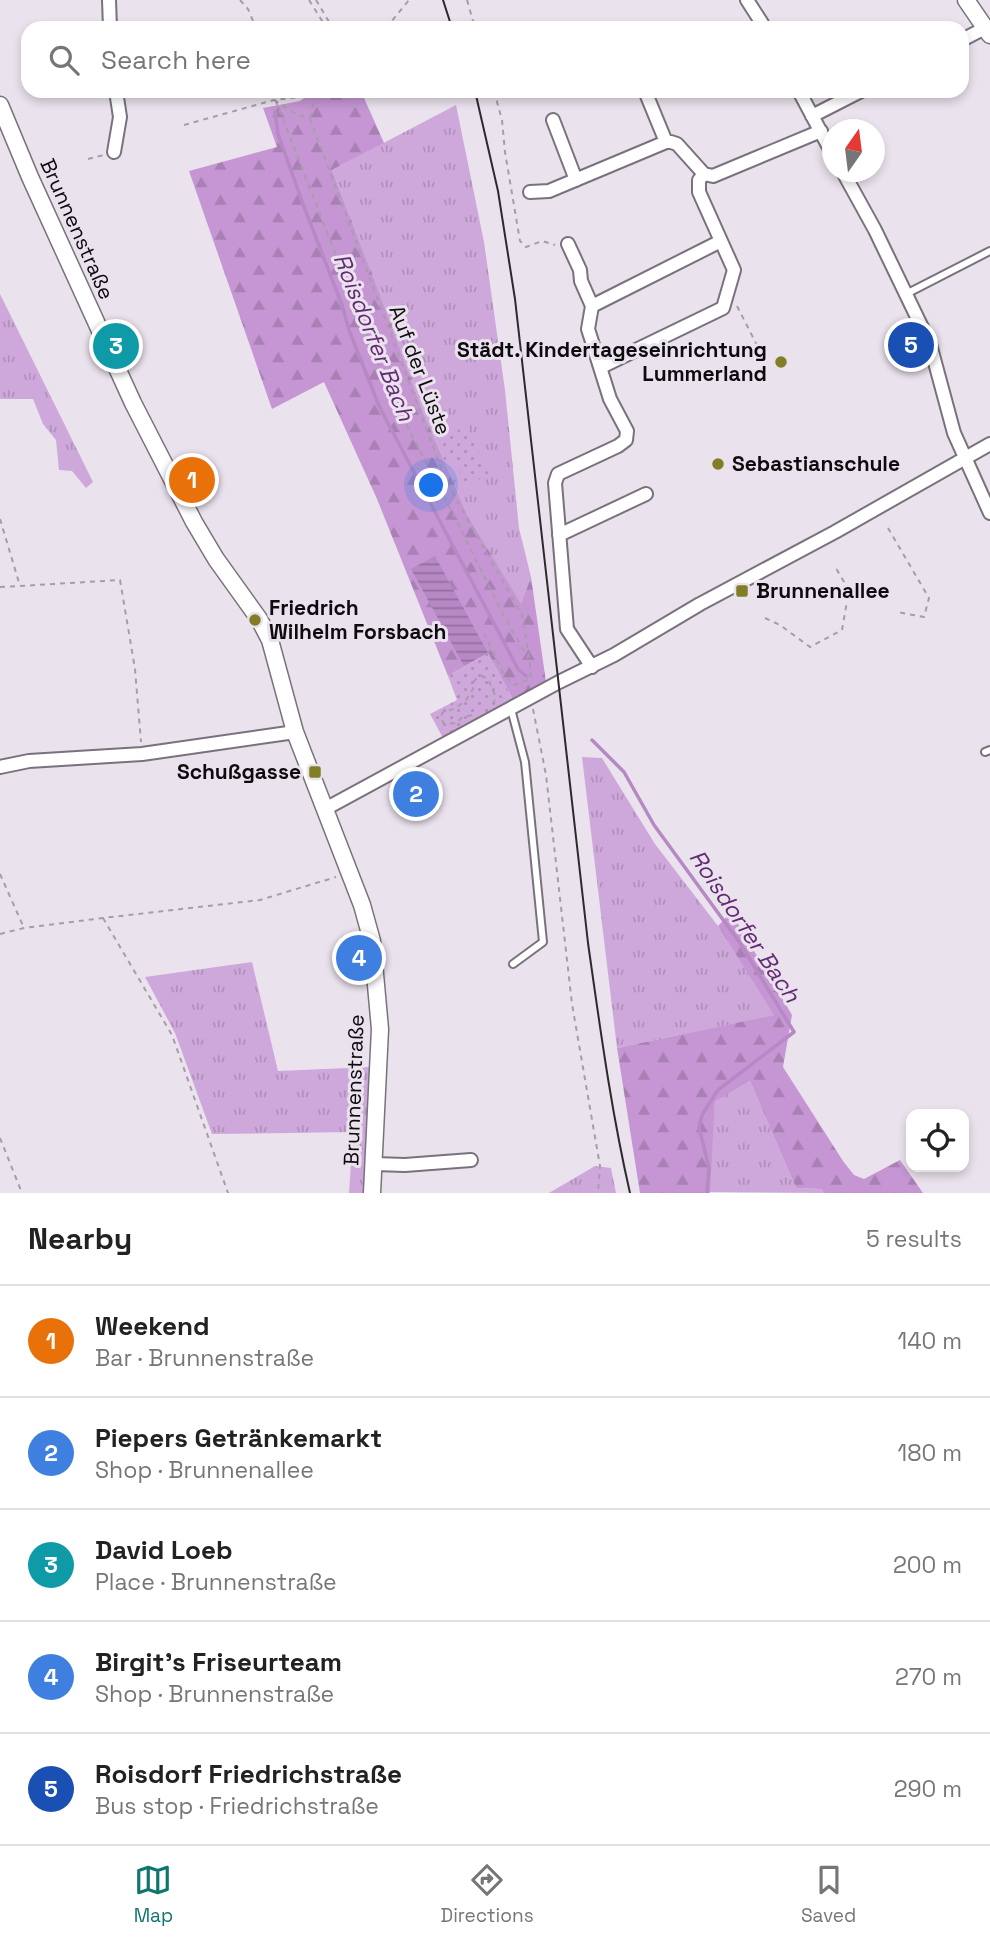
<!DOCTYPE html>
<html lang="en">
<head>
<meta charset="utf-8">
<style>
  :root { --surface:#fff; --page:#f2f2f2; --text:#222; --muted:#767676; --line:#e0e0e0; --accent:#0f766e }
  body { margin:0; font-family:"Space Grotesk",sans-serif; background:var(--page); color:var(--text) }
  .controls { position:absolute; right:21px; bottom:21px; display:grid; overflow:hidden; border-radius:14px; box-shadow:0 4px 10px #0003 }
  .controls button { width:63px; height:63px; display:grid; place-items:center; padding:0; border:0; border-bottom:2px solid var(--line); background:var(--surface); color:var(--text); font:35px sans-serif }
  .compass { position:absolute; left:822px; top:119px; width:63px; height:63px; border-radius:50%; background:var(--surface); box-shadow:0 4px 10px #0003; rotate:14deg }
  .you { position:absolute; left:432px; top:486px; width:24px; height:24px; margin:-18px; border:5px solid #fff; border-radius:50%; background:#1a73e8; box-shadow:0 0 0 10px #1a73e833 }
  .badge { display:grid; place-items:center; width:46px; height:46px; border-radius:50%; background:var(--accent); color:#fff; font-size:23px; font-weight:700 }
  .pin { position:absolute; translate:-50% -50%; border:4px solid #fff; box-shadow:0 2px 7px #0006 }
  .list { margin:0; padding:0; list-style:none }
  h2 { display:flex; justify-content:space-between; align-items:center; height:91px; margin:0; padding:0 28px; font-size:30px }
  h2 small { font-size:23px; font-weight:400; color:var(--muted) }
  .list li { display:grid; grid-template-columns:46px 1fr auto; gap:21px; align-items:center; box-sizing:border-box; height:112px; padding:0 28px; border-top:2px solid var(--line) }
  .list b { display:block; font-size:26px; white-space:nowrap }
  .list p { margin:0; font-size:23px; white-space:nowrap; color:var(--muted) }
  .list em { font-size:23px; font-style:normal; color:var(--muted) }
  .icon { flex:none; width:38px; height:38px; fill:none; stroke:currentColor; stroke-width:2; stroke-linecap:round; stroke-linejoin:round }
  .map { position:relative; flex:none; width:990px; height:1193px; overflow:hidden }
  .search { position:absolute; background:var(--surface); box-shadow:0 4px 10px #0003; left:21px; right:21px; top:21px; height:77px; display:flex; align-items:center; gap:18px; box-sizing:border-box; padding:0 24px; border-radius:21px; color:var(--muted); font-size:26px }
  .sheet { height:651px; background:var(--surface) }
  nav { display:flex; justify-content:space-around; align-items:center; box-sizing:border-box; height:98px; border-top:2px solid var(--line); background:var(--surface); font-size:19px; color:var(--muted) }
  nav a { display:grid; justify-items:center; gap:4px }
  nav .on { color:var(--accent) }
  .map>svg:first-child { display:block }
  .grass { fill:url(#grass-tufts) }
  .forest { fill:url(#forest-firs) }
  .park { fill:url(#park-dots) }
  .water { fill:url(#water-rules) }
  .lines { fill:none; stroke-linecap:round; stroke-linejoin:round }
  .stream { stroke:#b689c5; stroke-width:3.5 }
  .service-casing { stroke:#79727c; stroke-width:10 }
  .minor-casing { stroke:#79727c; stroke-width:16 }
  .tertiary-casing { stroke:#79727c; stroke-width:19 }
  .path { stroke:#a59ea7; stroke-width:2; stroke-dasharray:5 5; stroke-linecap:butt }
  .service { stroke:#fff; stroke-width:6 }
  .minor { stroke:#fff; stroke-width:12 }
  .tertiary { stroke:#fff; stroke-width:16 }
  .tram { stroke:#2d2a2e; stroke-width:2 }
  .poi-dot { fill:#817e26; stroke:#eae2ed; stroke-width:2.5 }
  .labels { text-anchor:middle; stroke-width:6; stroke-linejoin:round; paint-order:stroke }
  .street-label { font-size:21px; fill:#0d0b0e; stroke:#eae2ed }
  .poi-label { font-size:21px; font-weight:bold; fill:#0d0b0e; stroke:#eae2ed; text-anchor:start }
  .water-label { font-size:23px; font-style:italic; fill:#642b74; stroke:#eae2ed }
</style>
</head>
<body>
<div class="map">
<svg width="990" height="1193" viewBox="0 0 990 1193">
  <defs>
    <pattern id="grass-tufts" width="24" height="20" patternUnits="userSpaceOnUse" patternTransform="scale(1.75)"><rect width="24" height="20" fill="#cfa8db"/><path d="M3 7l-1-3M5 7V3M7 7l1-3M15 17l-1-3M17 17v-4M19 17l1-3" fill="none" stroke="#b18fbb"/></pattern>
    <pattern id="forest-firs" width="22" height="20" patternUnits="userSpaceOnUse" patternTransform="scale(1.75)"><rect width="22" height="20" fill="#c596d3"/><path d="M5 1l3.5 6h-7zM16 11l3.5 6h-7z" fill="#a880b4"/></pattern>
    <pattern id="park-dots" width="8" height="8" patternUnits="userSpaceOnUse" patternTransform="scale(1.75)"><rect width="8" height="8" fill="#cfa8db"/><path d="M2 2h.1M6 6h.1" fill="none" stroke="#b18fbb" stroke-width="1.8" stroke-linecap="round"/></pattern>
    <pattern id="water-rules" width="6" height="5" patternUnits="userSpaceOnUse" patternTransform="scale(1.75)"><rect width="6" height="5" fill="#b689c5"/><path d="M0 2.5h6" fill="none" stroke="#926e9e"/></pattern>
  </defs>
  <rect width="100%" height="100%" fill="#eae2ed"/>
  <path class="grass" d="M456,105l28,137 21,148 14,138 12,49 -10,28 -54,-91 -43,-100 -44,-120 -48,-124z
    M0,294l93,188 -7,6 -14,-17 -13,-1 -3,-30 -13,-16 -10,-25h-33z
    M582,757l20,1 53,86 63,82 57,89 -158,33z
    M252,962l26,109 93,-4 -7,126h-15l4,-61 -141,2 -37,-101 -30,-56z
    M750,1081l46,107 25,1 3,4 -115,-1 6,-92z
    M595,1166l16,2 5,25h-67z"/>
  <path class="forest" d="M315,91h46l23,52 -52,27 48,124 44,120 43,100 54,90 10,-27 15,105 -33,18 -25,-47 -40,23 -71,-177 -53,-117 -52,27 -83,-238 88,-24 -14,-39 37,-7z
    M731,912l61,103 -9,52 60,94 11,14 10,4 36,-19 23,33h-99l-3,-4 -25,-1 -46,-107 -35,20 -5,92h-70l-23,-145 157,-33 -56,-89z"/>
  <path class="park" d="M467,426l22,49 -24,10 -11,-24 -8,3 -10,-24z
    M488,653l25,47 -70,38 -13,-24 27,-14 -9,-24z"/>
  <path class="water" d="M435,556l53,97 -24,13 -53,-97z"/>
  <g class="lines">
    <path class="stream" d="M275,112l3,22 25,70 39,101 7,25 30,76 139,263 8,7
      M592,740l32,32 30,53 86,118 54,89 -76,58 -16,25 -3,12 10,41 -2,25"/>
    <g class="service-casing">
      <path id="service" d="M906,294l84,-43
        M511,709l14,53 18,180 -30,22
        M985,752l5,-2"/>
    </g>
    <g class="minor-casing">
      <path id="minor" d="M109,0l1,28
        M747,0l18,28
        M962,40l23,-12
        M645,91l21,51
        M799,91l33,62
        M812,116l49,-25
        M553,120l23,60
        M114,152l6,-35 -4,-26
        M843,172l32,58 55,114 24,89 36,80
        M530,192l19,-1 117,-49h5l6,2 27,30 9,2 108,-45
        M568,244l12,26 1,11 11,25 -4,23 22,70 17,32 -1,9 -8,6 -60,28 -3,9 12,146 25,38
        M592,306l129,-65
        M601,367l122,-59 11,-38 -35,-78v-12l5,-6
        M559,535l87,-41
        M0,767l29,-6 113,-7 153,-22
        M325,809l234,-127 55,-27 86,-51 135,-72 155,-88
        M374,1164l31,1 66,-5"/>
    </g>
    <g class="tertiary-casing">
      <path id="tertiary" d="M966,0l24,35
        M0,105l30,72 103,226 61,119 22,37 43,60 11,21 25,92 67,173 10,36 8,88 -8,164"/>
    </g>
    <path class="path" d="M240,0l8,9 8,19
      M309,0l17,27
      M316,0l15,25 -3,3
      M467,0l8,28
      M386,28l23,-28
      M272,91l116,298 69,133 48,96 23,40
      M494,91l8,29 3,32 15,89 6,6 16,-6 13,4
      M274,100l22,14 14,5 136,362 76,134 8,47 1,21
      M310,118l5,-22
      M184,125l90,-25 51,-6 3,-3
      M88,159l16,-4
      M737,306l25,49
      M0,519l20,67 100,-6 15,89 6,73
      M888,528l41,70 -5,19 -27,-5
      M0,587l20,-1
      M765,618l15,7 30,22 32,-17 7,-40 -15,-25
      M484,633l19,40 11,12 16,-6
      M533,709l13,66 26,229 28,162 -2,27
      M472,715l-11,3 -4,5 -13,1 -3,-6 1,-5 14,-5 10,-8 7,-11 1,-8 3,-3 5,-2 6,3 7,16 -1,8
      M0,874l24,54
      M103,918l69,117 56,158
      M0,934l24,-6 79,-10 157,-18 76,-23
      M0,1138l22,55"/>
    <use href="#service" class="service"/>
    <use href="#minor" class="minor"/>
    <use href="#tertiary" class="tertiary"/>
    <path class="tram" d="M443,0l9,28
      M475,91l23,100 17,108 73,644c12,84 23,167 42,250"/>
  </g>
  <g class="poi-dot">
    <circle cx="781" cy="362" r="7"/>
    <circle cx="718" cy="464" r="7"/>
    <rect x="735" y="584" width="14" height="14" rx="3.5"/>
    <circle cx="255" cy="620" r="7"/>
    <rect x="308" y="765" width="14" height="14" rx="3.5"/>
  </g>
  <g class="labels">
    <g class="street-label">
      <text transform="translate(77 229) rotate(66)" y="7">Brunnenstraße</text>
      <text transform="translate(420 370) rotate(69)" y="7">Auf der Lüste</text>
      <text transform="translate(354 1090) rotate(-88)" y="7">Brunnenstraße</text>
    </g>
    <g class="poi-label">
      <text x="767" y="357" text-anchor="end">Städt. Kindertageseinrichtung<tspan x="767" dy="24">Lummerland</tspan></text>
      <text x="732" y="471">Sebastianschule</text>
      <text x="756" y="598">Brunnenallee</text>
      <text x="269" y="615">Friedrich<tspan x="269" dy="24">Wilhelm Forsbach</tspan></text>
      <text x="301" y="779" text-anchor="end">Schußgasse</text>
    </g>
    <g class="water-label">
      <text transform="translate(374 337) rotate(68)" y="8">Roisdorfer Bach</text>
      <text transform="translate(745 926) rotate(56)" y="8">Roisdorfer Bach</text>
    </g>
  </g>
</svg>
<div class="controls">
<button><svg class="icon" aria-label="locate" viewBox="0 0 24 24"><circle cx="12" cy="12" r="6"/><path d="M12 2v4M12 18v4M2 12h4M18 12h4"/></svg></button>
</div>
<svg class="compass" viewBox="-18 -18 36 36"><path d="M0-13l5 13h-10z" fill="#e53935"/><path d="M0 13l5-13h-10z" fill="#767676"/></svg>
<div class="you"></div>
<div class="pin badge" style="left:192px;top:480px;background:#e8710a">1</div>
<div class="pin badge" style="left:416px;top:794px;background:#3f7fe0">2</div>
<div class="pin badge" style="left:116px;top:346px;background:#0f9aa8">3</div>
<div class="pin badge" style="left:359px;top:958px;background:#3f7fe0">4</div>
<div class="pin badge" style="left:911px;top:345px;background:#1a4fb4">5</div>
<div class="search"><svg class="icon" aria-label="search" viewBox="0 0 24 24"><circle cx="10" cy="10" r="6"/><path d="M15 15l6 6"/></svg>Search here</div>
</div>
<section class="sheet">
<h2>Nearby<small>5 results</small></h2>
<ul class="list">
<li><span class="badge" style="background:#e8710a">1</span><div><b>Weekend</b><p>Bar · Brunnenstraße</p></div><em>140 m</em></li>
<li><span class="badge" style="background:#3f7fe0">2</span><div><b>Piepers Getränkemarkt</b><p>Shop · Brunnenallee</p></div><em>180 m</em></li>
<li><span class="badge" style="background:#0f9aa8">3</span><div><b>David Loeb</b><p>Place · Brunnenstraße</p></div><em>200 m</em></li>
<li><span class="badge" style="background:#3f7fe0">4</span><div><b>Birgit's Friseurteam</b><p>Shop · Brunnenstraße</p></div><em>270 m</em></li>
<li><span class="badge" style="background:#1a4fb4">5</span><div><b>Roisdorf Friedrichstraße</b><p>Bus stop · Friedrichstraße</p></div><em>290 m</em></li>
</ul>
</section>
<nav>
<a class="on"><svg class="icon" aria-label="map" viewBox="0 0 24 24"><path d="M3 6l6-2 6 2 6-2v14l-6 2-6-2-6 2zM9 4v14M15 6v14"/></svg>Map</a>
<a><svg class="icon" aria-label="directions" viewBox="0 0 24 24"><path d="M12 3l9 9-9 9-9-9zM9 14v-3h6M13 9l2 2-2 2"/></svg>Directions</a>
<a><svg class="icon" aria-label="saved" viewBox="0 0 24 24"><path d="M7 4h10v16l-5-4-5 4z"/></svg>Saved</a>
</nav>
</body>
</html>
